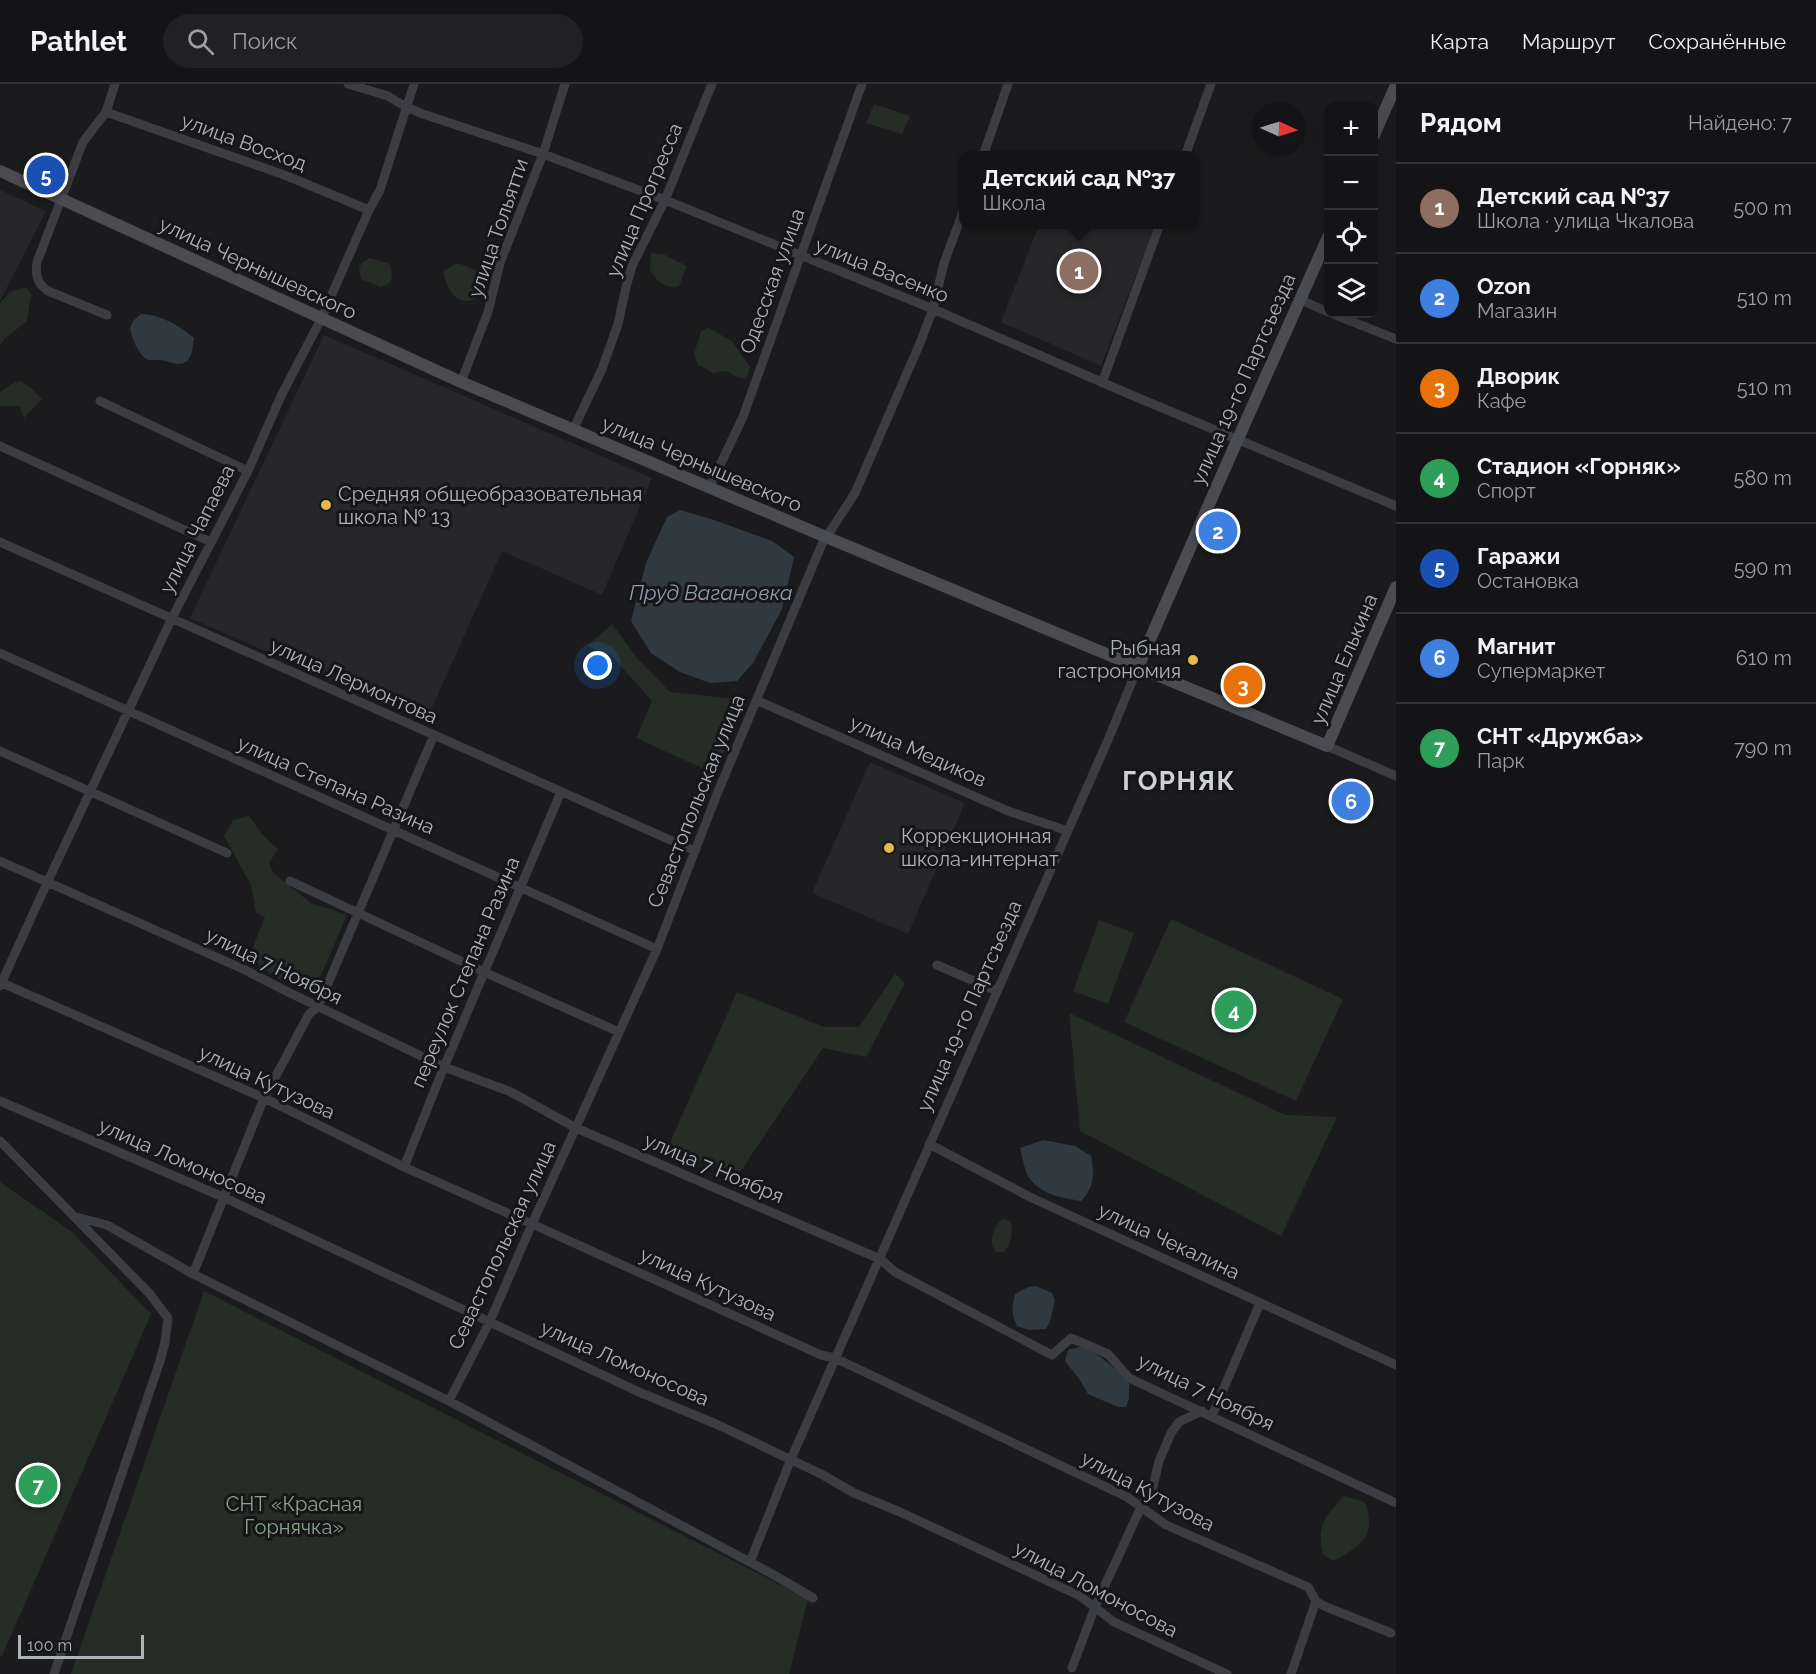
<!DOCTYPE html>
<html lang="ru">
<head>
<meta charset="utf-8">
<style>
  :root { --surface:#141416; --page:#212123; --text:#f1f3f6; --muted:#9d9ea1; --line:#333335; --accent:#e5ba4b }
  body { margin:0; font-family:Raleway,sans-serif; background:var(--page); color:var(--text) }
  .controls { position:absolute; right:18px; top:18px; display:grid; overflow:hidden; border-radius:12px; box-shadow:0 6px 24px #0002 }
  .controls button { width:54px; height:54px; display:grid; place-items:center; padding:0; border:0; border-bottom:2px solid var(--line); background:var(--surface); color:var(--text); font:30px sans-serif }
  .compass { position:absolute; left:1252px; top:18px; width:54px; height:54px; border-radius:50%; background:var(--surface); box-shadow:0 6px 24px #0002; rotate:94deg }
  .scale { position:absolute; left:18px; bottom:15px; width:126px; box-sizing:border-box; padding-left:6px; border:3px solid #aeb2bb; border-top:0; font-size:16px; line-height:21px; white-space:nowrap; color:#aeb2bb; -webkit-text-stroke:4px #161618; paint-order:stroke }
  .you { position:absolute; left:598px; top:582px; width:21px; height:21px; margin:-15px; border:4px solid #fff; border-radius:50%; background:#1a73e8; box-shadow:0 0 0 9px #1a73e833 }
  .badge { display:grid; place-items:center; width:39px; height:39px; border-radius:50%; background:var(--accent); color:#fff; font-size:20px; font-weight:700 }
  .pin { position:absolute; translate:-50% -50%; border:3px solid #fff; box-shadow:0 2px 6px #0006 }
  .popup { position:absolute; left:959px; top:67px; width:240px; height:78px; box-sizing:border-box; display:grid; place-content:center; border-radius:12px; background:var(--surface); filter:drop-shadow(0 2px 4px #0005); font-size:20px; white-space:nowrap; color:var(--muted) }
  .popup b { font-size:22px; color:var(--text) }
  .popup::after { content:''; position:absolute; left:50%; top:100%; margin-left:-12px; border:12px solid transparent; border-top-color:var(--surface) }
  .list { margin:0; padding:0; list-style:none }
  h2 { display:flex; justify-content:space-between; align-items:center; height:78px; margin:0; padding:0 24px; font-size:26px }
  h2 small { font-size:20px; font-weight:400; color:var(--muted) }
  .list li { display:grid; grid-template-columns:39px 1fr auto; gap:18px; align-items:center; box-sizing:border-box; height:90px; padding:0 24px; border-top:2px solid var(--line) }
  .list b { display:block; font-size:22px; white-space:nowrap }
  .list p { margin:0; font-size:20px; white-space:nowrap; color:var(--muted) }
  .list em { font-size:20px; font-style:normal; color:var(--muted) }
  .icon { flex:none; width:33px; height:33px; fill:none; stroke:currentColor; stroke-width:2; stroke-linecap:round; stroke-linejoin:round }
  .map { position:relative; flex:none; width:1396px; height:1590px; overflow:hidden }
  header { display:flex; align-items:center; gap:36px; box-sizing:border-box; height:84px; padding:0 30px; background:var(--surface); border-bottom:2px solid var(--line) }
  header strong { font-size:28px }
  nav { display:flex; gap:33px; margin-inline-start:auto; font-size:21px }
  .search { width:420px; height:54px; background:var(--page); display:flex; align-items:center; gap:15px; box-sizing:border-box; padding:0 21px; border-radius:33px; color:var(--muted); font-size:22px }
  main { display:flex }
  aside { flex:1; background:var(--surface) }
  .map>svg:first-child { display:block }
  .built { fill:#27272a }
  .green { fill:#252d26 }
  .water { fill:#313940 }
  .lines { fill:none; stroke-linecap:round; stroke-linejoin:round }
  .street { stroke:#3c3d42; stroke-width:9 }
  .secondary { stroke:#4a4c51; stroke-width:12 }
  .poi-dot { fill:#e5ba4b; stroke:#161618; stroke-width:2 }
  .labels { text-anchor:middle; stroke-width:6; stroke-linejoin:round; paint-order:stroke }
  .street-label { font-size:20px; fill:#aeb2bb; stroke:#161618 }
  .poi-label { font-size:20px; fill:#aeb2bb; stroke:#161618; text-anchor:start }
  .park-label { font-size:20px; fill:#87a48b; stroke:#161618 }
  .water-label { font-size:21px; font-style:italic; fill:#899db3; stroke:#161618 }
  .district-label { font-size:26px; font-weight:bold; letter-spacing:1.5px; fill:#cfd1d8; stroke:#161618 }
</style>
</head>
<body>
<header>
<strong>Pathlet</strong>
<div class="search"><svg class="icon" aria-label="search" viewBox="0 0 24 24"><circle cx="10" cy="10" r="6"/><path d="M15 15l6 6"/></svg>Поиск</div>
<nav><a>Карта</a><a>Маршрут</a><a>Сохранённые</a></nav>
</header>
<main>
<div class="map">
<svg width="1396" height="1590" viewBox="0 0 1396 1590">
  <rect width="100%" height="100%" fill="#1b1b1d"/>
  <path class="built" d="M0,106l46,21 -46,90z
    M1039,141h116l-54,141 -100,-44z
    M324,251l328,143 -50,117 -100,-44 -76,170 -236,-103z
    M870,678l95,41 -57,131 -96,-41z"/>
  <path class="green" d="M874,20l36,12 -8,18 -36,-11z
    M651,169l12,1 24,12 -8,20c-13,4 -22,-5 -29,-15z
    M369,174l19,5 3,5 1,11 -4,5 -7,3 -20,-8 -2,-11 3,-5z
    M458,179l23,10 2,7 -5,17c-21,13 -31,-8 -35,-26z
    M25,203l6,7 -4,27 -23,18 -4,6v-42l10,-11z
    M708,244l24,13 18,26 -4,12 -7,-1 -13,-7 -13,2 -15,-8 -4,-11 7,-23z
    M21,297l11,8 10,10 -18,19 -5,-12h-19v-14l15,-10z
    M612,540l25,34 33,34 75,8 -30,74 -79,-36 16,-37 -41,-46 -24,-9z
    M249,732l14,19 15,14 -9,14 4,10 38,30 36,12 -34,78 -36,-15 -28,-21 16,-40 -9,-4 -5,-28 -27,-49 9,-16z
    M1171,835l172,80 -47,102 -172,-79z
    M1099,836l35,13 -26,71 -35,-13z
    M895,890l10,9 -39,74 -43,-9 -85,127 -71,-26 70,-157 87,35h35z
    M1069,929l216,102 52,2 -56,119 -201,-105z
    M0,1098l72,50 79,82 -149,342h-2z
    M1004,1135l6,2c4,11 1,21 -5,31h-9c-9,-12 -2,-20 3,-31z
    M204,1207l604,308 -19,75h-718z
    M1344,1412l21,6c12,34 -3,44 -32,59l-10,-6c-7,-28 2,-39 21,-59z"/>
  <path class="water" d="M141,230c18,0 40,12 53,24 -1,7 -2,19 -7,23 -8,7 -19,-1 -28,-1 -5,-1 -9,2 -14,-2 -8,-6 -13,-20 -15,-30l3,-7z
    M680,426l34,10 58,21 22,16 -12,52 -29,54 -16,18 -27,2 -30,-11 -29,-19 -20,-32 15,-58 21,-46z
    M1043,1056l32,6 16,10c4,19 3,31 -10,45 -18,-3 -39,-6 -51,-22 -6,-8 -7,-21 -10,-31z
    M1036,1202l16,7 3,7 -5,22 -4,7 -17,1 -12,-4c-6,-12 -5,-19 -2,-32l13,-7z
    M1079,1263c21,5 36,22 50,36v15l-3,9h-8l-30,-13 -8,-14 -15,-19 3,-11z"/>
  <g class="lines">
    <path class="street" d="M348,0l40,12 18,11 17,7 120,40 122,46 268,109 196,85 267,112
      M106,28l181,64 82,34
      M983,72l25,-72
      M1185,72l26,-72
      M1301,216l27,12
      M1333,230l63,25
      M107,231l-59,-24c-11,-8 -13,-16 -11,-29l46,-120 23,-30 9,-28
      M461,298l27,-70 12,-49 43,-109 22,-70
      M1102,299l58,-159
      M100,317l148,70
      M573,346l29,-61 16,-45 8,-37 6,-21 33,-66 47,-116
      M0,362l211,96
      M709,404l34,-71 119,-333
      M0,458l695,309
      M0,569l657,296
      M756,616l252,111 60,20
      M1327,662l69,30
      M0,667l227,102
      M0,777l243,108 47,24 154,74 67,25 65,36 304,131 15,13 157,83 19,-17 37,16 21,24 267,125
      M290,797l194,91 135,60
      M937,881l60,26
      M0,898l264,116 140,69 128,57 289,131 14,3 292,139 39,28 142,62 8,14 8,5 67,27
      M0,902l47,-103 124,-263 77,-149 33,-75 40,-77 48,-109 11,-20 34,-106
      M0,1017l223,96 416,195 77,32 105,50 33,19 46,19 180,84 34,26 113,52
      M0,1057l149,152 19,25 -3,24 -5,19 -106,313
      M929,1060l103,54 364,167
      M404,1083l40,-100 117,-275
      M76,1133l31,8 86,49 256,127 325,174 39,23
      M193,1190l71,-176 45,-84 9,-7 116,-272
      M449,1317l41,-80 42,-97 125,-275 60,-155 105,-250 33,-51 65,-150 13,-34 11,-46 20,-54
      M1212,1332l48,-113
      M750,1478l41,-103 317,-719 30,-73
      M1072,1584l23,-61 46,-100 12,-20 6,-26 12,-28 8,-11 23,-11
      M1291,1590l25,-73"/>
    <path class="secondary" d="M1374,51l22,-50
      M0,87l461,211 365,155 501,209 69,-159
      M1138,583l83,-190 107,-240"/>
  </g>
  <g class="poi-dot">
    <circle cx="326" cy="421" r="6"/>
    <circle cx="1193" cy="576" r="6"/>
    <circle cx="889" cy="764" r="6"/>
  </g>
  <g class="labels">
    <g class="street-label">
      <text transform="translate(244 58) rotate(20)" y="7">улица Восход</text>
      <text transform="translate(644 116) rotate(-67)" y="7">улица Прогресса</text>
      <text transform="translate(498 144) rotate(-71)" y="7">улица Тольятти</text>
      <text transform="translate(258 184) rotate(25)" y="7">улица Чернышевского</text>
      <text transform="translate(882 186) rotate(22)" y="7">улица Васенко</text>
      <text transform="translate(772 197) rotate(-70)" y="7">Одесская улица</text>
      <text transform="translate(1243 295) rotate(-66)" y="7">улица 19-го Партсъезда</text>
      <text transform="translate(702 380) rotate(23)" y="7">улица Чернышевского</text>
      <text transform="translate(197 445) rotate(-63)" y="7">улица Чапаева</text>
      <text transform="translate(1344 575) rotate(-67)" y="7">улица Елькина</text>
      <text transform="translate(354 597) rotate(24)" y="7">улица Лермонтова</text>
      <text transform="translate(918 667) rotate(24)" y="7">улица Медиков</text>
      <text transform="translate(336 701) rotate(24)" y="7">улица Степана Разина</text>
      <text transform="translate(696 717) rotate(-68)" y="7">Севастопольская улица</text>
      <text transform="translate(274 882) rotate(26)" y="7">улица 7 Ноября</text>
      <text transform="translate(465 888) rotate(-67)" y="7">переулок Степана Разина</text>
      <text transform="translate(969 922) rotate(-66)" y="7">улица 19-го Партсъезда</text>
      <text transform="translate(267 998) rotate(25)" y="7">улица Кутузова</text>
      <text transform="translate(183 1077) rotate(24)" y="7">улица Ломоносова</text>
      <text transform="translate(714 1084) rotate(23)" y="7">улица 7 Ноября</text>
      <text transform="translate(1169 1157) rotate(25)" y="7">улица Чекалина</text>
      <text transform="translate(502 1161) rotate(-65)" y="7">Севастопольская улица</text>
      <text transform="translate(708 1200) rotate(25)" y="7">улица Кутузова</text>
      <text transform="translate(625 1279) rotate(24)" y="7">улица Ломоносова</text>
      <text transform="translate(1206 1308) rotate(26)" y="7">улица 7 Ноября</text>
      <text transform="translate(1148 1407) rotate(28)" y="7">улица Кутузова</text>
      <text transform="translate(1096 1505) rotate(28)" y="7">улица Ломоносова</text>
    </g>
    <g class="poi-label">
      <text x="338" y="417">Средняя общеобразовательная<tspan x="338" dy="23">школа № 13</tspan></text>
      <text x="1181" y="571" text-anchor="end">Рыбная<tspan x="1181" dy="23">гастрономия</tspan></text>
      <text x="901" y="759">Коррекционная<tspan x="901" dy="23">школа-интернат</tspan></text>
    </g>
    <g class="park-label">
      <text x="294" y="1427">СНТ «Красная<tspan x="294" dy="23">Горнячка»</tspan></text>
    </g>
    <g class="water-label">
      <text x="711" y="516">Пруд Вагановка</text>
    </g>
    <g class="district-label">
      <text x="1179" y="706">ГОРНЯК</text>
    </g>
  </g>
</svg>
<div class="controls">
<button>+</button>
<button>−</button>
<button><svg class="icon" aria-label="locate" viewBox="0 0 24 24"><circle cx="12" cy="12" r="6"/><path d="M12 2v4M12 18v4M2 12h4M18 12h4"/></svg></button>
<button><svg class="icon" aria-label="layers" viewBox="0 0 24 24"><path d="M12 4l9 5-9 5-9-5zM3 14l9 5 9-5"/></svg></button>
</div>
<svg class="compass" viewBox="-18 -18 36 36"><path d="M0-13l5 13h-10z" fill="#e53935"/><path d="M0 13l5-13h-10z" fill="#9d9ea1"/></svg>
<div class="scale">100 m</div>
<div class="you"></div>
<div class="pin badge" style="left:1079px;top:187px;background:#8d6e63">1</div>
<div class="popup"><b>Детский сад №37</b>Школа</div>
<div class="pin badge" style="left:1218px;top:447px;background:#3f7fe0">2</div>
<div class="pin badge" style="left:1243px;top:601px;background:#e8710a">3</div>
<div class="pin badge" style="left:1234px;top:926px;background:#2e9e5b">4</div>
<div class="pin badge" style="left:46px;top:91px;background:#1a4fb4">5</div>
<div class="pin badge" style="left:1351px;top:717px;background:#3f7fe0">6</div>
<div class="pin badge" style="left:38px;top:1401px;background:#2e9e5b">7</div>
</div>
<aside>
<h2>Рядом<small>Найдено: 7</small></h2>
<ul class="list">
<li><span class="badge" style="background:#8d6e63">1</span><div><b>Детский сад №37</b><p>Школа · улица Чкалова</p></div><em>500 m</em></li>
<li><span class="badge" style="background:#3f7fe0">2</span><div><b>Ozon</b><p>Магазин</p></div><em>510 m</em></li>
<li><span class="badge" style="background:#e8710a">3</span><div><b>Дворик</b><p>Кафе</p></div><em>510 m</em></li>
<li><span class="badge" style="background:#2e9e5b">4</span><div><b>Стадион «Горняк»</b><p>Спорт</p></div><em>580 m</em></li>
<li><span class="badge" style="background:#1a4fb4">5</span><div><b>Гаражи</b><p>Остановка</p></div><em>590 m</em></li>
<li><span class="badge" style="background:#3f7fe0">6</span><div><b>Магнит</b><p>Супермаркет</p></div><em>610 m</em></li>
<li><span class="badge" style="background:#2e9e5b">7</span><div><b>СНТ «Дружба»</b><p>Парк</p></div><em>790 m</em></li>
</ul>
</aside>
</main>
</body>
</html>
